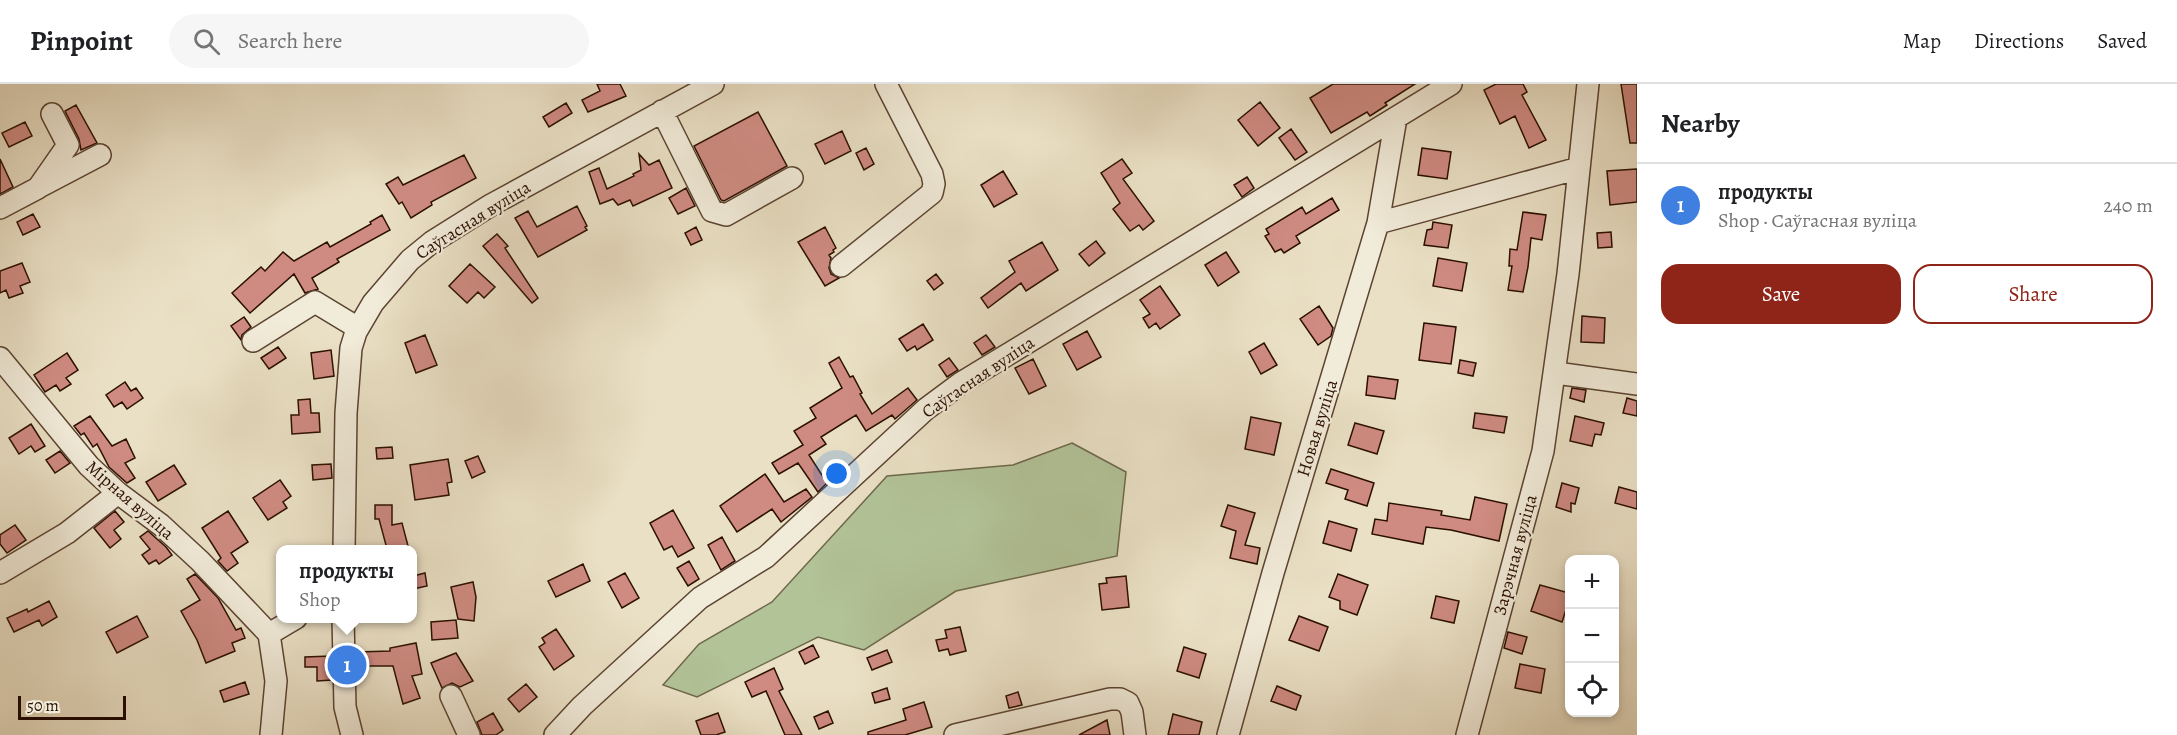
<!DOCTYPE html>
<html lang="en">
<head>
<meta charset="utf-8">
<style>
  :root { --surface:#fff; --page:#f6f6f6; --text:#202124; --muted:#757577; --line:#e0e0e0; --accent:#8f2418 }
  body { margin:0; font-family:Alegreya,serif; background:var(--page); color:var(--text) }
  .controls { position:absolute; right:18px; bottom:18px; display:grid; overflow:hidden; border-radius:12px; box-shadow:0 3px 9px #0003 }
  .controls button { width:54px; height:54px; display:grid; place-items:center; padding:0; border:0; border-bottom:2px solid var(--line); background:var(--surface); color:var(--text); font:30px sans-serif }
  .scale { position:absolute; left:18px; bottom:15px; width:108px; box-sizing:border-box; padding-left:6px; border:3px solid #2b0f00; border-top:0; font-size:16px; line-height:21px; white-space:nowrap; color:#2b0f00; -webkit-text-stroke:4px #f1ebd9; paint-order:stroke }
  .you { position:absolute; left:837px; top:390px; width:21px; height:21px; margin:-15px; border:4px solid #fff; border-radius:50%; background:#1a73e8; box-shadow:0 0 0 9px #1a73e833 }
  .badge { display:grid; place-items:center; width:39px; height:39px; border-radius:50%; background:var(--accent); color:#fff; font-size:20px; font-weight:700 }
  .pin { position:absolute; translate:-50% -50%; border:3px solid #fff; box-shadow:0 2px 6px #0006 }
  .popup { position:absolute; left:276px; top:461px; width:141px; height:78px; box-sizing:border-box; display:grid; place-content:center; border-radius:12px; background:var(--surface); filter:drop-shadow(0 2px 4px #0005); font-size:20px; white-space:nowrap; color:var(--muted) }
  .popup b { font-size:22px; color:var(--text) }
  .popup::after { content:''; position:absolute; left:50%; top:100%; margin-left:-12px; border:12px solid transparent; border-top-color:var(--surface) }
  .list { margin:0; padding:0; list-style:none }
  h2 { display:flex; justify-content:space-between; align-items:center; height:78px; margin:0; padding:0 24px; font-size:26px }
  h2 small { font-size:20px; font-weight:400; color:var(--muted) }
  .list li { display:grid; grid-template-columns:39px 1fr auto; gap:18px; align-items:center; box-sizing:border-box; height:84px; padding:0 24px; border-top:2px solid var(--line) }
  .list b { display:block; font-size:22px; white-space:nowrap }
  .list p { margin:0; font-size:20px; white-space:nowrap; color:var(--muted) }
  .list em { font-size:20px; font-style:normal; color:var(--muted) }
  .actions { display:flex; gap:12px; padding:18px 24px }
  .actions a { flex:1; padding:14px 0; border:2px solid var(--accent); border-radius:18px; text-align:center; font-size:21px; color:var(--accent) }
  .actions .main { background:var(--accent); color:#fff }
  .icon { flex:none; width:33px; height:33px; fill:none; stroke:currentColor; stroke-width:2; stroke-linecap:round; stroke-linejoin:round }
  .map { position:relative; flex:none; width:1637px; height:651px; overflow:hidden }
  header { display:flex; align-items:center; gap:36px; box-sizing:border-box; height:84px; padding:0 30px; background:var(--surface); border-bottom:2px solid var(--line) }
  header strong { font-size:28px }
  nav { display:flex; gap:33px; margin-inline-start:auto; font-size:21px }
  .search { width:420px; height:54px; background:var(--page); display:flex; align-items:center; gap:15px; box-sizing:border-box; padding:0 21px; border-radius:33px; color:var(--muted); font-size:22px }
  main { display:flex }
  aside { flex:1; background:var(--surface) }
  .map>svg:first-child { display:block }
  .green { fill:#b2c398; stroke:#6e694c; stroke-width:1.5 }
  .building { fill:#cf8b82; stroke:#2b0f00; stroke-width:1.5 }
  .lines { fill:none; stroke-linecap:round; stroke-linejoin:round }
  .minor-casing { stroke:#5b4331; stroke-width:24 }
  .minor { stroke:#f1ebd9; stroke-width:21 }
  .labels { text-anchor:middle; stroke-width:4.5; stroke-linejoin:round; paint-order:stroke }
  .street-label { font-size:18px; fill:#2b0f00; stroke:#f1ebd9 }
</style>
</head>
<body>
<header>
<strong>Pinpoint</strong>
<div class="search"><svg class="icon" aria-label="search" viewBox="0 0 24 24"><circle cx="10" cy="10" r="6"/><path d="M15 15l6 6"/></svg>Search here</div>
<nav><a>Map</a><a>Directions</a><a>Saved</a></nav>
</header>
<main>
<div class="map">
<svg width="1637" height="651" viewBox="0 0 1637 651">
  <rect width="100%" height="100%" fill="#eae0c5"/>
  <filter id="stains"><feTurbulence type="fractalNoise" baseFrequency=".00333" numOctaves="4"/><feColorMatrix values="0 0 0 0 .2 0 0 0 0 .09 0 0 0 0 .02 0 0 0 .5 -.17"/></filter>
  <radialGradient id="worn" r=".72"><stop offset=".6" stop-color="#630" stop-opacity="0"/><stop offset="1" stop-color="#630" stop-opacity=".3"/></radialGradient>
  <path class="green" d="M1072,359l54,29 -9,84 -161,35 -92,59 -46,-13 -121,60 -34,-12 36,-41 73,-42 115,-126 126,-11z"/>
  <path class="building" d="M597,0h23l6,12 -38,16 -6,-12 18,-9z
    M1333,0h82l-30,19 2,2 -17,11 -3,-4 -36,21 -21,-35z
    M1496,0h27l4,8 -5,3 24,45 -17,8 -14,-32 -15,8 -16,-34z
    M1621,0h16v59h-7z
    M1260,18l20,26 -22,18 -20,-26z
    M566,19l6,10 -23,14 -6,-10z
    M76,21l21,38 -16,7 -2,-11 -14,-28z
    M758,28l29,54 -63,35 -3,-1 -27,-54z
    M25,38l7,14 -23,11 -7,-14z
    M1291,45l16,23 -12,8 -16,-22z
    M842,47l9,20 -26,13 -10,-20z
    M866,64l8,16 -10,6 -8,-17z
    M1422,64l29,4 -4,27 -29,-4z
    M639,70l10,11 10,-5 13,28 -39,18 -3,-6 -12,5 -5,-6 -13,5 -11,-32 10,-4 8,21 27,-13 -1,-2 8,-4z
    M464,71l12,23 -45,24 1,3 -21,13 -9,-16 -3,2 -13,-20 12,-7 5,8z
    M0,75l13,28 -13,7z
    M1122,75l10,14 -9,6 31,42 -11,9 -4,-5 -9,6 -17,-22 7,-6 -19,-30z
    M1637,85v33l-27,3 -3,-34z
    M1003,87l14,23 -23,13 -13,-22z
    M1247,93l7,11 -12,9 -8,-12z
    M686,104l9,18 -17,8 -9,-16z
    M1332,114l7,12 -43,26 4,7 -16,10 -3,-4 -6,3 -10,-16 4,-2 -3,-5 36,-22 4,7z
    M577,122l10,20 -2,1 2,3 -49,27 -23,-39 13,-7 9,16z
    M1523,128l23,3 -4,25 -11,-2 -3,29 -5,25 -15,-2 4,-24h-3l1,-17 7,1z
    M33,130l7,13 -17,8 -6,-13z
    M382,131l8,15 -53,29 2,3 -27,16 6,11 -13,4 -11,-19 -44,39 -18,-20 29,-26 4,4 18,-19 11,9 33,-19 3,5 41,-23 -1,-2z
    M1433,138l19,3 -4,23 -24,-3 3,-15 5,-1z
    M696,143l6,13 -11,5 -6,-12z
    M825,143l11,21 -3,2 1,2 -5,3 2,3 -2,10 2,6 8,4 -14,8 -27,-44z
    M1611,148l1,15 -14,1 -1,-15z
    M497,150l11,12 -3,2 33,50 -6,5 -49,-57z
    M1096,157l9,12 -16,13 -10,-12z
    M1042,158l16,28 -32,21 -5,-8 -33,25 -7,-10 34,-26 -6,-11z
    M1226,168l13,20 -21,14 -13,-21z
    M1438,174l29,5 -5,28 -29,-5z
    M22,179l8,19 -10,4 3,7 -14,5 -3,-8 -6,3v-22z
    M470,180l25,23 -11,11 -6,-6 -11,11 -18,-17z
    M936,190l7,9 -9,7 -7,-9z
    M1160,202l20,29 -20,14 -4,-6 -7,5 -6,-10 7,-4 -10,-14z
    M1319,222l14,22 -2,8 -13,9 -18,-26z
    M1582,232l23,2 -1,25 -23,-1z
    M244,233l7,10 -9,8 -1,5 -10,-14z
    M1424,239l32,4 -5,37 -32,-4z
    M923,240l10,16 -16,10 -2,-4 -8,5 -8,-12z
    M1087,247l14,26 -24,13 -14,-26z
    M425,251l12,30 -21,8 -11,-30z
    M986,251l9,12 -13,8 -8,-12z
    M1264,259l13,22 -16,9 -12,-22z
    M278,263l8,11 -17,11 -8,-11z
    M331,266l3,26 -20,3 -3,-26z
    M67,269l11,17 -12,8 5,6 -11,7 -4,-6 -11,7 -11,-17z
    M839,273l11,20 3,-1 9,17 -2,1 12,20 36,-26 9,12 -22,19 -3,-4 -26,16 -10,-16 -35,22 5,7 -17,11 18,28 -9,9 -20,-29 -19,11 -7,-11 31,-18 -9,-14 22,-13 -6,-10 32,-20 -13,-25z
    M949,274l9,12 -11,7 -8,-12z
    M1033,275l13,27 -17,8 -14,-26z
    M1460,276l16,3 -3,13 -15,-3z
    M1368,292l30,4 -3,19 -29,-4z
    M125,298l6,9 5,-3 7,10 -16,11 -5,-7 -8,5 -8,-12z
    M1572,304l14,2 -2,12 -14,-4z
    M1627,314l10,3v15l-14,-3z
    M310,315l1,14h8l1,19 -28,2 -1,-19h8l-1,-15z
    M1475,329l32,4 -3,16 -31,-5z
    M90,332l22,30 14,-7 9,19 -10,5 10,15 -8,5 -18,-16 -12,-23 -4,3 -9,-14 -3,2 -7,-9z
    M1575,332l29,7 -3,12 -6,-1 -3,12 -22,-5z
    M1251,333l30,6 -7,32 -29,-6z
    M1355,339l29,8 -7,23 -29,-9z
    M31,340l14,22 -10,6 -4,-6 -12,8 -10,-16z
    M392,363l1,11 -16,1 -1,-11z
    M60,367l10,12 -15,10 -9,-13z
    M478,372l7,16 -13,6 -7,-17z
    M448,375l4,23 -5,1 2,12 -34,5 -5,-35z
    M331,380l1,14 -19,2 -1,-15z
    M174,381l12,19 -28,17 -12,-19z
    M1331,385l43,14 -7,23 -22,-7 3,-9 -22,-7z
    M765,390l19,28 22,-13 6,8 -31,25 -9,-13 -35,23 -17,-26z
    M280,396l11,16 -8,6 4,6 -19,12 -15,-22z
    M1562,399l17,5 -4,16 -4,-1v9l-15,-5z
    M1619,403l18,5v17l-22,-6z
    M1475,413l32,7 -8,37 -48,-11 -25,-3 -3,17 -51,-10 3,-15 12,2 2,-18 53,8 -1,4 29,5z
    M375,421h17v20l10,-2 6,23 -21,3 -8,-30h-4z
    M1228,421l27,8 -10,32 15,3 -3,16 -27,-6 6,-27 -15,-5z
    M673,426l21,38 -16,9 -6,-11 -8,4 -14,-27z
    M115,427l9,11 -10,8 7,9 -11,9 -16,-20z
    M228,427l20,31 -17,11 7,10 -11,8 -9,-10 3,-3 -19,-30z
    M1329,437l28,8 -6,22 -28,-8z
    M15,441l11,15 -19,13 -7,-9v-9z
    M148,447l18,16 6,8 -13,9 -3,-4 -7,4 -7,-9 8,-6 -10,-12z
    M722,453l13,24 -14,9 -13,-25z
    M689,477l10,18 -11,7 -11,-18z
    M583,480l7,17 -34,16 -8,-16z
    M425,489l2,13 -14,3v-13z
    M625,489l14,25 -17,10 -14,-26z
    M195,490l23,24 18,32 5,-2 4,10 -13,5 3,8 -29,12 -9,-23 -16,-29 19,-11 -13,-21z
    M1338,490l30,11 -11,30 -17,-6v-8l-11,-4z
    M1126,492l3,31 -27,3 -3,-26 8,-1 -1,-5z
    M473,498l3,15 -2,24 -16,-2 -7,-32z
    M1540,501l29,8v8l-7,21 -31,-11z
    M1436,512l23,5 -5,22 -23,-5z
    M49,517l8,16 -15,9 -3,-6 -25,12 -7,-14 20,-9 1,3z
    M137,532l11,21 -31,16 -11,-21z
    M1299,532l29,11 -9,24 -30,-11z
    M456,536l2,18 -26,2 -1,-18z
    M960,543l6,24 -16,4 -2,-6 -9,2 -3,-11 11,-2 -2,-8z
    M556,545l18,27 -20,14 -15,-23 6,-4 -3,-5z
    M1508,548l19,5 -5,17 -18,-6z
    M416,559l6,31 -10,2 8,22 -17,6 -10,-38h-36v-14l33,-1v-3z
    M813,561l6,12 -14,7 -6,-12z
    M1184,563l22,7 -7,24 -22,-7z
    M887,566l5,12 -20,8 -5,-12z
    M456,569l17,28 -13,6 -8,-4 -10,5 -11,-25z
    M331,572l1,24 -15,1v-14h-12v-10z
    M1520,580l25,5 -4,24 -26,-5z
    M774,584l9,21 -4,2 23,44h-17l-19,-44 -14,6 -7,-15z
    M245,598l4,12 -25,8 -4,-11z
    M526,600l11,13 -18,15 -11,-13z
    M1277,602l24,10 -5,14 -25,-9z
    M887,604l3,11 -15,4 -3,-10z
    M1018,608l4,13 -13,3 -3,-12z
    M924,618l8,25 -27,8h-37v-3l38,-12 -3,-11z
    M828,627l5,12 -14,6 -5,-12z
    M493,629l10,17 -7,5h-14l-5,-13z
    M718,629l7,19 -9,3h-15l-5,-14z
    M1173,630l29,8 -3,13h-31z
    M1107,636l3,15h-31z"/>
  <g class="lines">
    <g class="minor-casing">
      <path id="minor" d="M662,27l50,100 14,4 66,-37
        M41,102l59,-31
        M0,124l38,-20 30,-43 -16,-31
        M1378,139l201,-55
        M841,182l91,-73 2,-9 -2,-10 -46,-90
        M253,257l62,-39 43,26
        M0,274l89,108 29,27 43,32 39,36 69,73 7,47 -5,54
        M1556,289l81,11
        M344,466l2,-137 5,-65 5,-16 17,-29 37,-43 22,-18 59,-37 222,-121
        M0,489l67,-40 51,-40
        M343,534l2,89 7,28
        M269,550l27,-16
        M451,612l18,39
        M555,651l27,-29 118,-108 66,-41 160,-148 35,-26 490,-299
        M955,651l155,-36h10l8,4 4,9 3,23
        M1228,651l45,-162 105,-350 18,-105
        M1467,651l76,-284 25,-177 20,-190"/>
    </g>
    <use href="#minor" class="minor"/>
  </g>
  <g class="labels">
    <g class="street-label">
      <text transform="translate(473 136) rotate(-32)" y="6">Саўгасная вуліца</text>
      <text transform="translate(978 293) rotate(-34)" y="6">Саўгасная вуліца</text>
      <text transform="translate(1317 344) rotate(-73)" y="6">Новая вуліца</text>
      <text transform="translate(130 416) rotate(41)" y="6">Мірная вуліца</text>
      <text transform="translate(1515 471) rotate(-75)" y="6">Зарэчная вуліца</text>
    </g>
  </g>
  <rect width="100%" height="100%" filter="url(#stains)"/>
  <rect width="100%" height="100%" fill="url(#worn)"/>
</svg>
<div class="controls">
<button>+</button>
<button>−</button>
<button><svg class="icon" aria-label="locate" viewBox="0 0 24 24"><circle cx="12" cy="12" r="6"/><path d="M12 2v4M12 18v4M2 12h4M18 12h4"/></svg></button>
</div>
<div class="scale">50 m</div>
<div class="you"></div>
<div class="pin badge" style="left:347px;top:581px;background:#3f7fe0">1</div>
<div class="popup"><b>продукты</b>Shop</div>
</div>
<aside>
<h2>Nearby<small></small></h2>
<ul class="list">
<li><span class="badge" style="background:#3f7fe0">1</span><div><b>продукты</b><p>Shop · Саўгасная вуліца</p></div><em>240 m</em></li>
</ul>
<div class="actions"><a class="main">Save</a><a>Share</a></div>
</aside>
</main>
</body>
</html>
